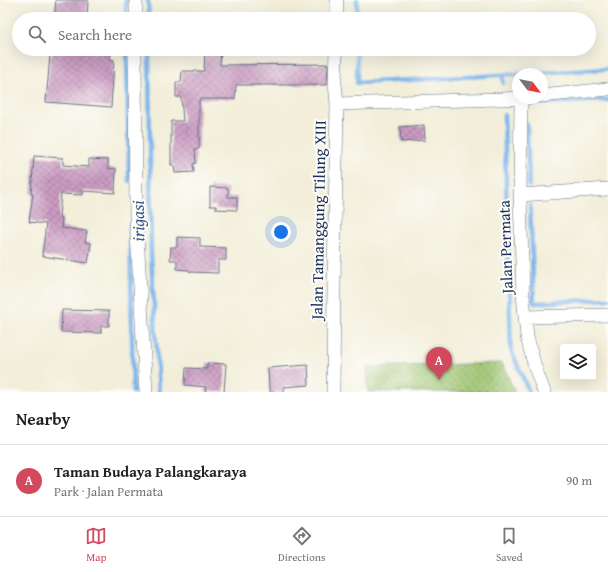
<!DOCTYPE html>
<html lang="en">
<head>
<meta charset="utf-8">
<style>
  :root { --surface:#fff; --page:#f2f2f2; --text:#202124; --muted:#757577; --line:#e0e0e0; --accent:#d1495b }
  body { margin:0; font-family:"Gentium Book Plus",serif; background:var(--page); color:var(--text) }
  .controls { position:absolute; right:12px; bottom:12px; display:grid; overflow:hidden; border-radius:4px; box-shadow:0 4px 16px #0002 }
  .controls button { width:36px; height:36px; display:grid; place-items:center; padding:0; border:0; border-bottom:1px solid var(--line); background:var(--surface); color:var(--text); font:20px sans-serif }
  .compass { position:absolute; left:512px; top:68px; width:36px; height:36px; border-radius:50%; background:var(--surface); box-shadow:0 4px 16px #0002; rotate:122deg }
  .you { position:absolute; left:281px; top:232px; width:14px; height:14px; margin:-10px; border:3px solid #fff; border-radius:50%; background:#1a73e8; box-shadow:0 0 0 6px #1a73e833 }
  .badge { display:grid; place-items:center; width:26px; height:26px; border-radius:50%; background:var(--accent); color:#fff; font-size:13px; font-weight:700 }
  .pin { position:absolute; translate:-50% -33px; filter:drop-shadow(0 1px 2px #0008) }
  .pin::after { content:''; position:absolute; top:21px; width:14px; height:12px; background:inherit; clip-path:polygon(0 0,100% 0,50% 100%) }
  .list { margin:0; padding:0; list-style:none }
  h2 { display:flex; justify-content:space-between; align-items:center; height:52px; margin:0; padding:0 16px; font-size:17px }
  h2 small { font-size:13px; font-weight:400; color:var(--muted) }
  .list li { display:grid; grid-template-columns:26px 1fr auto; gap:12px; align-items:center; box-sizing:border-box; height:72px; padding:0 16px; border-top:1px solid var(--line) }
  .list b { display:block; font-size:15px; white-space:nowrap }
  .list p { margin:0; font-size:13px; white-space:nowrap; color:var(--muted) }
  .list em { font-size:13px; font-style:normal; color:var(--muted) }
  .icon { flex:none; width:22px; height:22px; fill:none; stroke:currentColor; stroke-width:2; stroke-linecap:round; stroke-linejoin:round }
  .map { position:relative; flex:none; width:608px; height:392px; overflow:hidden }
  .search { position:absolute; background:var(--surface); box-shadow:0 4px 16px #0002; left:12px; right:12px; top:12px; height:44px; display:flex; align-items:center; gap:10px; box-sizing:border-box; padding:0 14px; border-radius:22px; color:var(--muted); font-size:15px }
  .sheet { height:124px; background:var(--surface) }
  nav { display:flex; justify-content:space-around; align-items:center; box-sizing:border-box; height:56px; border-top:1px solid var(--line); background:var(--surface); font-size:11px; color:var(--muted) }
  nav a { display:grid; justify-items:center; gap:2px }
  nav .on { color:var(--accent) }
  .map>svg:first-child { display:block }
  .green { fill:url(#green-dots); stroke:#5c7966 }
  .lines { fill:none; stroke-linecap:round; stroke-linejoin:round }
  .stream { stroke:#7bb6ec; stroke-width:4.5 }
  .building { fill:url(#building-cross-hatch) }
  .street-casing { stroke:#667289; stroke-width:14 }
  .street { stroke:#fff; stroke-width:13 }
  .labels { text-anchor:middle; stroke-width:4; stroke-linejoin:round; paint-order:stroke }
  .street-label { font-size:16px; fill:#1b2f5e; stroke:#fdfcf7 }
  .water-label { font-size:17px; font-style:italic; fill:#385889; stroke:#fdfcf7 }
</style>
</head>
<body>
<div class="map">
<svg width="608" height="392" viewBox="0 0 608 392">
  <defs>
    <pattern id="green-dots" width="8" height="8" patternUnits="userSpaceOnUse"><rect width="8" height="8" fill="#9cc36e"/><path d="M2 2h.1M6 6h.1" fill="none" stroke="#7e9f5e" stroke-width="1.8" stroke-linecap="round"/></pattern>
    <pattern id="building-cross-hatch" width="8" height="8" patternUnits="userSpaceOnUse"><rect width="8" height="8" fill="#cb9bc2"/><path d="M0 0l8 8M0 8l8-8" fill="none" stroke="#a47fa1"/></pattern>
  </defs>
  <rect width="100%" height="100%" fill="#fdfcf7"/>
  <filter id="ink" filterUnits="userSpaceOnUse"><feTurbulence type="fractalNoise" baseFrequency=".025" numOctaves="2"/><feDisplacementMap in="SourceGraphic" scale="8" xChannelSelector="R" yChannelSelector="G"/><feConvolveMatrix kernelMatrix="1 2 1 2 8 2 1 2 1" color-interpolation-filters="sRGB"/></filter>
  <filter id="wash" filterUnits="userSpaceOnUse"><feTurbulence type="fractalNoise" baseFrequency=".012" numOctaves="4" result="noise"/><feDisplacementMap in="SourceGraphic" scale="16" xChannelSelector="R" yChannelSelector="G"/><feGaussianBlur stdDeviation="0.9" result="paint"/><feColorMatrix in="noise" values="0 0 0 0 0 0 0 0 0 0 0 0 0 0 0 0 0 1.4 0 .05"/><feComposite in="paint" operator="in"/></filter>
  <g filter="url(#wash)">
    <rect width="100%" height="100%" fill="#f2eed9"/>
    <path class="green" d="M502,363l13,29h-147l-1,-25z"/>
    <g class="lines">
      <path class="stream" d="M148,0l1,19
        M357,0v19
        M126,19v-19
        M127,49l2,132
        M149,49l2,205 8,138
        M357,49v34l251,-14
        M503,75v8
        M526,107v-3l82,-4
        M504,115l7,235 18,42
        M527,124l2,62
        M530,205l4,98 74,-4
        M130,227l3,165"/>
    </g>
    <g id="blocks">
      <path class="building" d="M56,0h32l-1,19h-33z
        M52,49h59l-1,10 4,1 -3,47 -65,-5 4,-47h2z
        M205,49h16l-1,16 108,-1 -1,21h-91l-1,14h-36v50h-4l1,14 -3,1 1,8 -19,1 -1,-8h-3v-44h12l-2,-24h-5v-15h5l1,-11h22z
        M424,125l1,15 -24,2 -1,-15z
        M34,156l29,2v7l26,2v-8l19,1v8l8,1 -1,24 -32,-2v4l-22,-1 -2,23 3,1 -1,10 26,3 -2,11 6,1 -3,20 -46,-7 4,-32 -17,-2 4,-28h-2z
        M210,187l18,1v9h9v13l-21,-1v-3h-6z
        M177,237l23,1v9l26,1v12h-8v13l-28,-1 -1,-2 -12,-1v-9h-7l1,-13h6z
        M62,310l47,1v15h-8v7l-40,-1z
        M207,363l19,1 -2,28h-19l1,-5 -21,-2 1,-17 21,1z
        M308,365l1,20 -25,2v5h-14v-4h-1l-1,-20z"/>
    </g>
  </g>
  <g filter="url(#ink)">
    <use href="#blocks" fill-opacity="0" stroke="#667289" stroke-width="1"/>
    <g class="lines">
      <g class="street-casing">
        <path id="street" d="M136,19v-19
          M336,19l1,-19
          M135,49l1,168 10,175
          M542,96l66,-7
          M521,99l-1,96 3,100 4,42 8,30 9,25
          M337,104l190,-6
          M520,195l88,-6
          M525,317l83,-2
          M333,392l1,-109 3,-179 -2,-21 1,-34"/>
      </g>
      <use href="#street" class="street"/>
    </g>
  </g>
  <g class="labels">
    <g class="street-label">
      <text transform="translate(318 220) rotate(-89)" y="6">Jalan Tamanggung Tilung XIII</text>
      <text transform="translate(505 247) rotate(-92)" y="6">Jalan Permata</text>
    </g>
    <g class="water-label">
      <text transform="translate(138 221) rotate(-91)" y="6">irigasi</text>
    </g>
  </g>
</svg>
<div class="controls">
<button><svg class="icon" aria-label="layers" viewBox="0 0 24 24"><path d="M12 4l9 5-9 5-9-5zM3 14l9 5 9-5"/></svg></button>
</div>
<svg class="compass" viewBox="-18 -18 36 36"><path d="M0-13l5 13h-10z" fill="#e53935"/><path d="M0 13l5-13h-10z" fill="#757577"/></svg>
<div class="you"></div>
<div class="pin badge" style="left:439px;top:380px">A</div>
<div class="search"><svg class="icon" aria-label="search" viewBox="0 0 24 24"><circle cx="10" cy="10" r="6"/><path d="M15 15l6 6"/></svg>Search here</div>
</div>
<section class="sheet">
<h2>Nearby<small></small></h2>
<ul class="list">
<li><span class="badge">A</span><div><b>Taman Budaya Palangkaraya</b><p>Park · Jalan Permata</p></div><em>90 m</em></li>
</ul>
</section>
<nav>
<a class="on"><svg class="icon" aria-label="map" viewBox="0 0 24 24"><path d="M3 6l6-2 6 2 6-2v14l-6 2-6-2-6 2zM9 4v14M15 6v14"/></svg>Map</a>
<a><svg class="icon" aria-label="directions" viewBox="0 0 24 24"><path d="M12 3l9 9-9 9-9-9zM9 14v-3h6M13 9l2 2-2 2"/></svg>Directions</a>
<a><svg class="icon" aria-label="saved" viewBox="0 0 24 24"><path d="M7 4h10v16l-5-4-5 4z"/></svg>Saved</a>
</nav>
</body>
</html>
